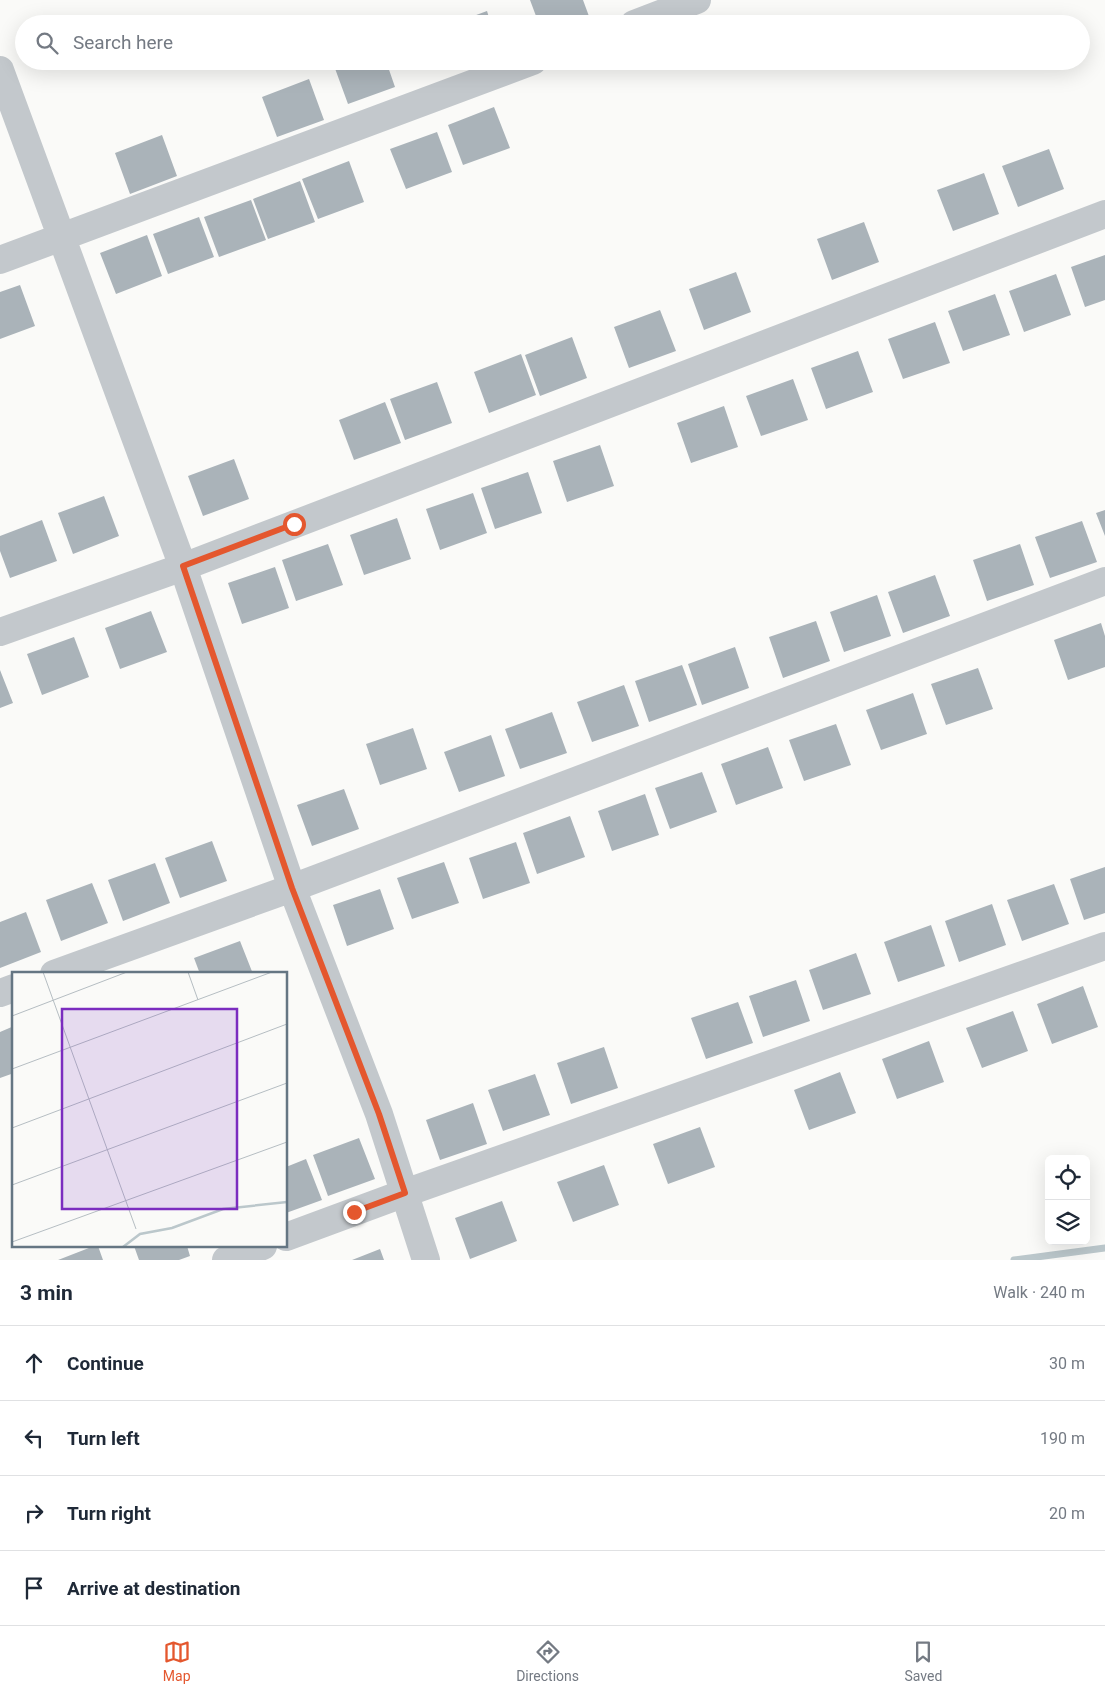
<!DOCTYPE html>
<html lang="en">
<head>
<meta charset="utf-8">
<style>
  :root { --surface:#fff; --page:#f6f6f7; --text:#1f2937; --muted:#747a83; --line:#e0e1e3; --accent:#e4572e }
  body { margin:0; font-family:Roboto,sans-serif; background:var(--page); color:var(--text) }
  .controls { position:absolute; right:15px; bottom:15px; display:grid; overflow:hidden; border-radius:8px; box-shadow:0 5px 20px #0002 }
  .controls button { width:45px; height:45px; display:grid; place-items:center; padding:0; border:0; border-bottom:1px solid var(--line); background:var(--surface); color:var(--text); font:25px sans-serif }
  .stop { position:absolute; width:15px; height:15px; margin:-11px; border:4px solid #e4572e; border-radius:50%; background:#fff }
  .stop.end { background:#e4572e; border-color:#fff; box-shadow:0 1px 5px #0008 }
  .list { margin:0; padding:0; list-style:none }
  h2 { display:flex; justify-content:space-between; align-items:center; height:65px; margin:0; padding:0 20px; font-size:21px }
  h2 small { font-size:16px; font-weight:400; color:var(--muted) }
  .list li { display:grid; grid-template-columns:32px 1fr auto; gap:15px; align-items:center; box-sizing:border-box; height:75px; padding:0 20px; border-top:1px solid var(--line) }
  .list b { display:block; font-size:19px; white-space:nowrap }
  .list em { font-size:16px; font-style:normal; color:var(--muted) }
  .icon { flex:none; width:28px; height:28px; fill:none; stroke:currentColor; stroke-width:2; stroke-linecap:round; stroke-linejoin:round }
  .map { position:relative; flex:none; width:1105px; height:1260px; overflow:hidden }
  .search { position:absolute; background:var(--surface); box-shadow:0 5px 20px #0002; left:15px; right:15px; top:15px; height:55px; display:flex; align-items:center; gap:12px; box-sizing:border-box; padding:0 18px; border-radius:28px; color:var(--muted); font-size:19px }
  .sheet { height:365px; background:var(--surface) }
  nav { display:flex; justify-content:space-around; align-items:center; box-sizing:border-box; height:70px; border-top:1px solid var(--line); background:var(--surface); font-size:14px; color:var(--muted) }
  nav a { display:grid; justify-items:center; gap:2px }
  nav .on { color:var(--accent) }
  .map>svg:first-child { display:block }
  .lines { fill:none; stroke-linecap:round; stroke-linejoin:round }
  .stream { stroke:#bbc7cb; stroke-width:7 }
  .building { fill:#aab3b9 }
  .minor { stroke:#c3c8cc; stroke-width:28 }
  .route { stroke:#e4572e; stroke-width:6 }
  .inset-river { fill:none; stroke:#bbc7cb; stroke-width:2.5 }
  .inset-road { fill:none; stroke:#b5bdc2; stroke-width:1 }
  .view { fill:#7b2cbf; fill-opacity:0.15; stroke:#7b2cbf; stroke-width:2.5 }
  .inset-edge { fill:none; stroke:#657683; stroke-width:2.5 }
</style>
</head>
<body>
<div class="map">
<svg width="1105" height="1260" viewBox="0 0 1105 1260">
  <rect width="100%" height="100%" fill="#fafaf8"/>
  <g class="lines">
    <path class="stream" d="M1014,1260l91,-12"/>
  </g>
  <path class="building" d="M530,0h53l7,19 -13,5h-38z
    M487,11l4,13h-39z
    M339,61h47l9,26 -47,17 -15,-41z
    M452,61h23l-20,8z
    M309,79l15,41 -47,17 -15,-40z
    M494,107l16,41 -47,17 -15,-40z
    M437,132l15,40 -46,17 -16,-40z
    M162,135l15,41 -47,18 -15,-41z
    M1049,149l15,40 -46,18 -16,-41z
    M349,161l15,41 -46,17 -16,-40z
    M984,173l15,41 -46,17 -16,-41z
    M300,181l15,41 -47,17 -15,-40z
    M251,200l15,40 -47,17 -15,-40z
    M199,217l15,40 -46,17 -15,-40z
    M864,222l15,40 -47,18 -15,-41z
    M147,235l15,41 -46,18 -16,-41z
    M1105,255v45l-20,7 -14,-40z
    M736,272l15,40 -47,18 -15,-41z
    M1056,274l15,41 -47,17 -15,-41z
    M20,285l15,41 -35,13v-47z
    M995,294l15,41 -47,16 -15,-40z
    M660,310l16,41 -47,17 -15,-41z
    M935,322l15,41 -47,16 -15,-40z
    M572,337l15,41 -47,18 -15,-41z
    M858,351l15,41 -47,17 -15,-41z
    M521,354l15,41 -47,18 -15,-41z
    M793,379l15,41 -47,16 -15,-40z
    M437,382l15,41 -47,17 -15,-41z
    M385,402l16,41 -47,17 -15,-40z
    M724,406l14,41 -47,16 -14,-40z
    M600,445l14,41 -47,16 -14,-41z
    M234,459l15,40 -46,17 -15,-40z
    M528,472l14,41 -47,16 -14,-41z
    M473,493l14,40 -47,17 -14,-41z
    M104,496l15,40 -46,18 -15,-41z
    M1105,510v26l-9,-23z
    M397,518l14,41 -47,16 -14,-40z
    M42,520l15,41 -47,17 -10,-27v-15z
    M1082,521l15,41 -47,16 -15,-41z
    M328,544l15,41 -47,16 -14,-41z
    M1020,544l14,41 -47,16 -14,-41z
    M275,567l14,41 -47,16 -14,-41z
    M935,575l15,41 -47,17 -15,-41z
    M877,595l14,41 -47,16 -14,-40z
    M151,611l16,41 -47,17 -15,-41z
    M816,621l14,40 -47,17 -14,-41z
    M1101,623l4,13v31l-37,13 -14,-40z
    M74,637l15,40 -47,18 -15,-41z
    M735,647l14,41 -47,17 -14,-41z
    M682,665l15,40 -48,17 -14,-41z
    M978,668l15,41 -47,16 -15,-41z
    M0,670l13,33 -13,5z
    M624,685l15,41 -47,16 -15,-40z
    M913,693l14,41 -46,16 -15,-40z
    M552,712l15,41 -47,16 -15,-40z
    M836,724l15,41 -47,16 -15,-41z
    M413,728l14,41 -47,16 -14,-41z
    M491,735l14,41 -46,16 -15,-40z
    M768,747l15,41 -47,17 -15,-41z
    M702,772l15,40 -47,17 -15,-41z
    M344,789l15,40 -47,17 -15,-41z
    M645,794l14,41 -47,16 -14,-40z
    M570,816l15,41 -48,17 -14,-41z
    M212,841l15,40 -47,17 -15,-40z
    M516,842l14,41 -47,16 -14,-41z
    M444,862l15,41 -47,16 -15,-41z
    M155,863l15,40 -47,18 -15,-41z
    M1105,867v46l-21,7 -14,-41z
    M92,883l16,40 -47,18 -15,-41z
    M1054,884l15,40 -47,17 -15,-41z
    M380,889l14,40 -47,17 -14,-41z
    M992,904l14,41 -47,17 -14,-41z
    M26,912l15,40 -41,16v-46z
    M931,925l14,41 -47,16 -14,-40z
    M240,941l13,33h-53l-6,-16z
    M856,953l15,41 -48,16 -14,-40z
    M796,980l14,41 -47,16 -14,-41z
    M1083,986l15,41 -46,17 -15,-40z
    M738,1002l15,41 -47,16 -15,-41z
    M1013,1011l15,40 -46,17 -16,-40z
    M14,1026v47l-14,5v-46z
    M929,1041l15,41 -47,17 -15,-40z
    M604,1047l14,41 -47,16 -14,-41z
    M840,1072l16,41 -47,17 -15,-40z
    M535,1074l15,41 -47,16 -15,-41z
    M473,1103l14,41 -47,16 -14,-40z
    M700,1127l15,40 -47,17 -15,-40z
    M359,1138l16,41 -47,17 -15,-41z
    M306,1159l16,41 -36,13v-46z
    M604,1165l15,40 -46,17 -16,-40z
    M502,1201l15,40 -47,18 -15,-41z
    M94,1246h4l5,14h-45z
    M134,1246h53l3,10 -11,4h-40z
    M380,1249l4,11h-32z"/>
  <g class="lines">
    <path class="minor" d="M634,24l63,-24
      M0,70l183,497 109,321 87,226 47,146
      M0,260l533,-199
      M0,632l183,-65 922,-353
      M54,974l238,-86 813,-307
      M0,993l14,-5
      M286,1237l119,-44 700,-247
      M226,1260l37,-14"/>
  </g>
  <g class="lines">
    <path class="route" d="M294,524l-111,42 109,322 87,226 26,79 -51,19"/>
  </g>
  <g transform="translate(12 972)">
    <rect width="275" height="275" fill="#fafaf8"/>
    <path class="inset-river" d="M111,275l17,-13 32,-6 51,-19 64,-7"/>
    <path class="inset-road" d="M31,0l93,257M176,0l10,28M0,44l115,-44M0,97l260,-97M0,156l275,-104M0,213l275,-102M0,270l275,-100"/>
    <path class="view" d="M50,37h175v200h-175z"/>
    <rect width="275" height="275" class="inset-edge"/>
  </g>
</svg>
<div class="controls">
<button><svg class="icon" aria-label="locate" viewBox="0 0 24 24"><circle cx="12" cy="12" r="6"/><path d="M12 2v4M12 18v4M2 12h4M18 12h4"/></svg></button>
<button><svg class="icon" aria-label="layers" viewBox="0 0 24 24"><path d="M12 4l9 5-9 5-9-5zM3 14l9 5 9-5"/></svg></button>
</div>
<div class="stop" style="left:294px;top:524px"></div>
<div class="stop end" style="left:354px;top:1212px"></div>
<div class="search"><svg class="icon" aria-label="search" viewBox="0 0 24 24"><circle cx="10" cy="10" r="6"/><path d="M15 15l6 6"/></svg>Search here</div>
</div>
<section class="sheet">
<h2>3 min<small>Walk · 240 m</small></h2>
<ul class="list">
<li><svg class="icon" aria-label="ahead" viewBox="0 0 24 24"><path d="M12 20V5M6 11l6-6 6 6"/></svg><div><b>Continue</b></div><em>30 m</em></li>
<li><svg class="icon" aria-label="left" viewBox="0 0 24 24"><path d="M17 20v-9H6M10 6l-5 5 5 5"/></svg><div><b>Turn left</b></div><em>190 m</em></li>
<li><svg class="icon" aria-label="right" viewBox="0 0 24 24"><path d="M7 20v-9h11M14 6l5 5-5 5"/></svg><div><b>Turn right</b></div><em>20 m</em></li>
<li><svg class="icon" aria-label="arrive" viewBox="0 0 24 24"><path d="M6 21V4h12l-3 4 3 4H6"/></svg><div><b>Arrive at destination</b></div></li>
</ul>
</section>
<nav>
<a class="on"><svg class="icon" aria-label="map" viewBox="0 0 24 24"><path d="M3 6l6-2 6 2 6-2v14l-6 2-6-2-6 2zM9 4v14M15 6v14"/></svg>Map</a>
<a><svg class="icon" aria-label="directions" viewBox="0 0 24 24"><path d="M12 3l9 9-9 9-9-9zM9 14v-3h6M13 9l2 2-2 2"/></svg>Directions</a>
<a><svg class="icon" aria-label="saved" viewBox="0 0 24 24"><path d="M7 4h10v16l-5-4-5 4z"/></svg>Saved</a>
</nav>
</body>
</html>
